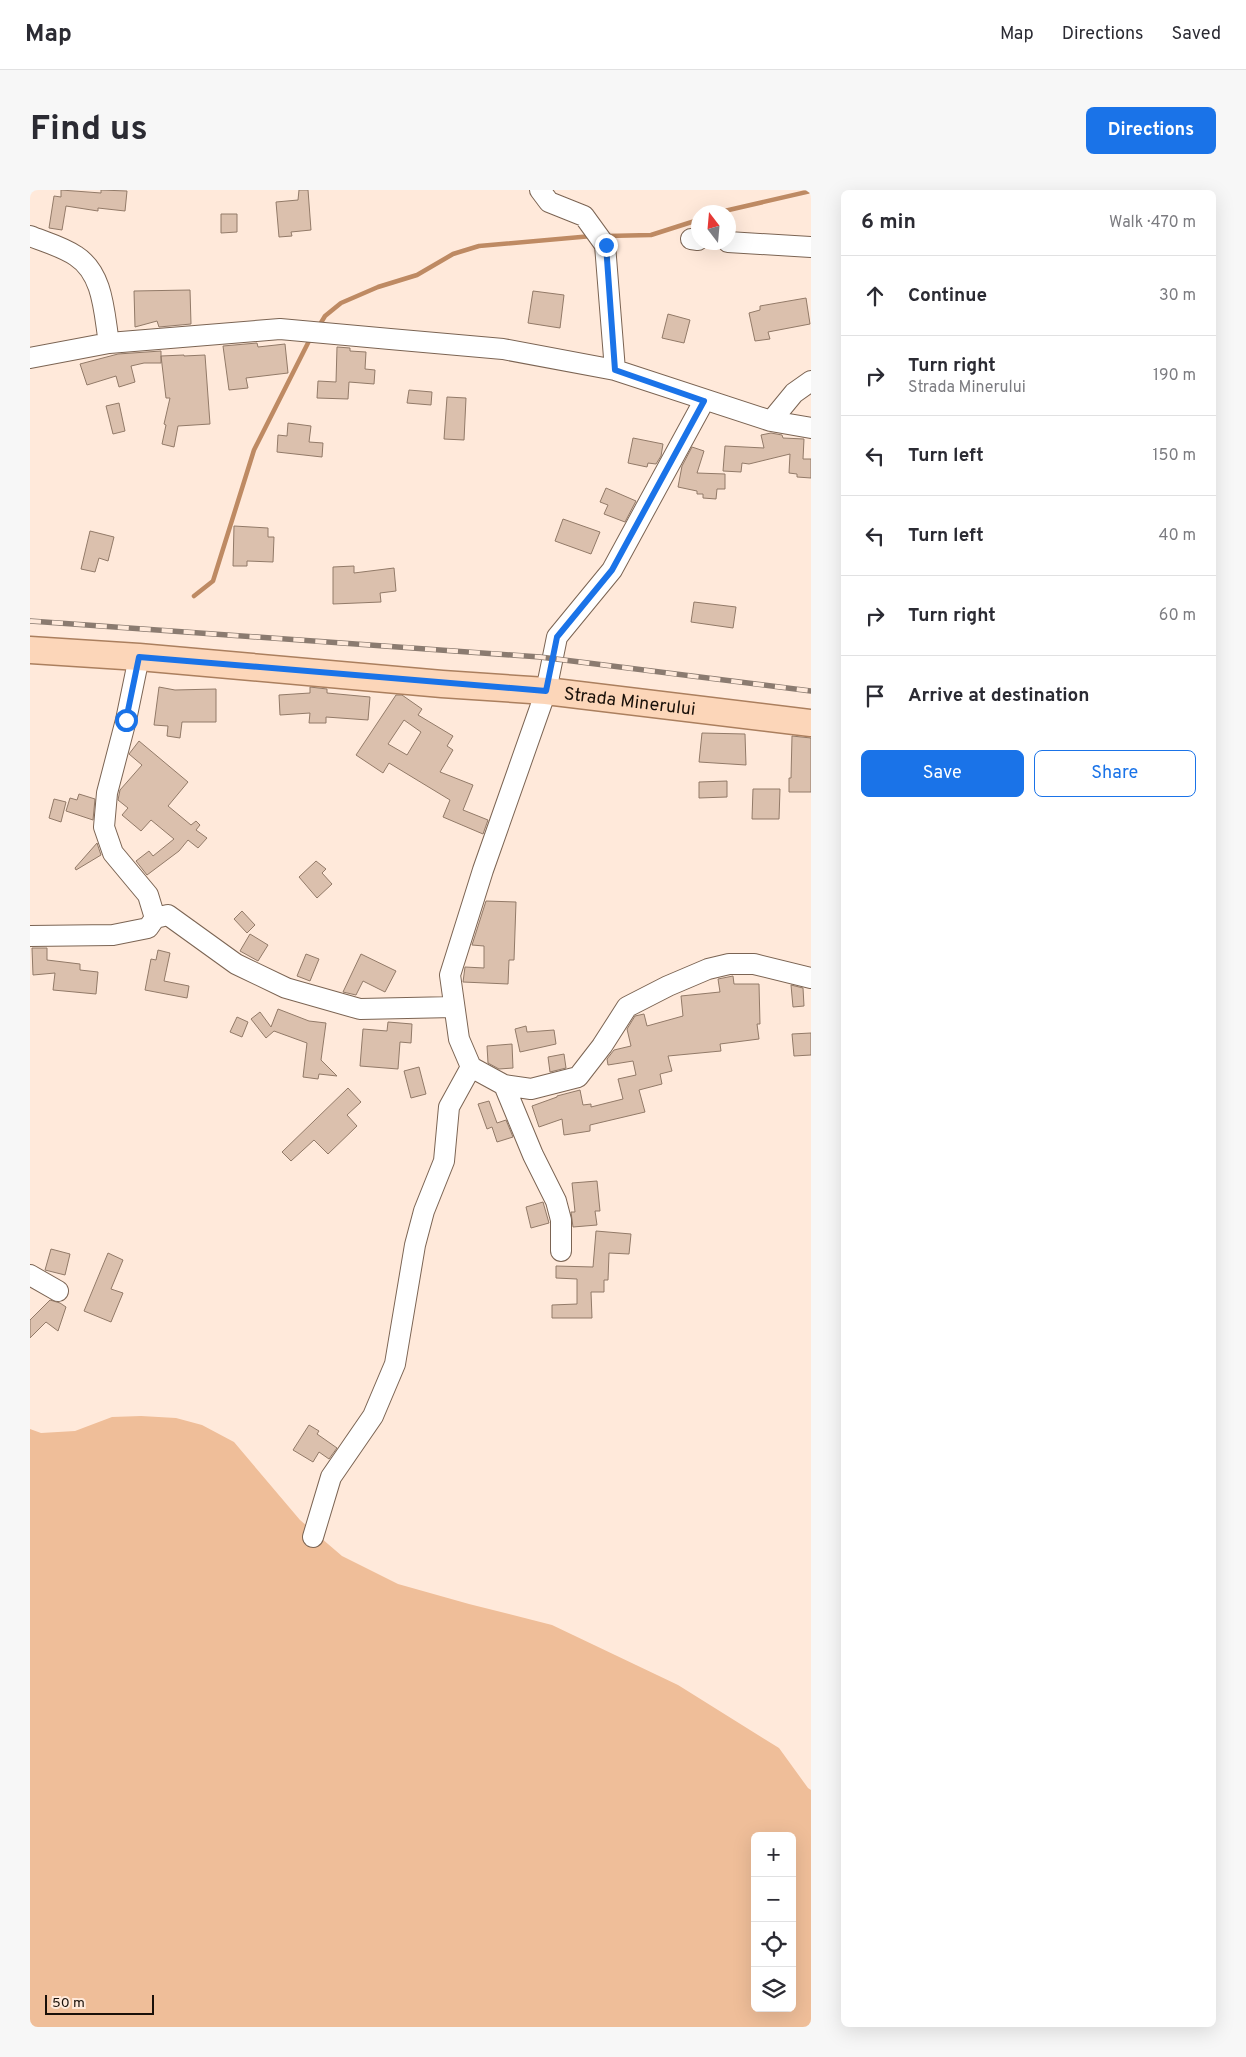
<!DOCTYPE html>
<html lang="en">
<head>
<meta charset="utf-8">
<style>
  :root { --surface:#fff; --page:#f7f7f7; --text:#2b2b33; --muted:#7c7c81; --line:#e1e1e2; --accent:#1a73e8 }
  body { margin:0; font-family:Overpass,sans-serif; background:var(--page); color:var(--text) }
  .controls { position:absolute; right:15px; bottom:15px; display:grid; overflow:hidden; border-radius:8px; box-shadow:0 5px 20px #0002 }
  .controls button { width:45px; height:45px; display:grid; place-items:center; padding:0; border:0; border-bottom:1px solid var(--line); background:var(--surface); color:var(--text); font:25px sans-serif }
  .compass { position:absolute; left:661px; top:15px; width:45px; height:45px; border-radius:50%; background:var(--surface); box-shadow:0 5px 20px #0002; rotate:344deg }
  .scale { position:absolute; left:15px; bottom:12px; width:109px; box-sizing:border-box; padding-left:5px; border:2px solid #191009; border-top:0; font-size:14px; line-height:18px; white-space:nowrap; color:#191009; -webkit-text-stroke:4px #ffe9da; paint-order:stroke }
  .stop { position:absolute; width:15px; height:15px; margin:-11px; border:4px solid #1a73e8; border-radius:50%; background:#fff }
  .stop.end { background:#1a73e8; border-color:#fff; box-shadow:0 1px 5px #0008 }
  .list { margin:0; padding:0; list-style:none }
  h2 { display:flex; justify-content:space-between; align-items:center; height:65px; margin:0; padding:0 20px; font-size:21px }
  h2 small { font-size:16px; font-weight:400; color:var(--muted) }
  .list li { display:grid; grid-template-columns:32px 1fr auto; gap:15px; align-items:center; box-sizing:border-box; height:80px; padding:0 20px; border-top:1px solid var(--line) }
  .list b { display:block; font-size:19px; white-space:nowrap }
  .list p { margin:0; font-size:16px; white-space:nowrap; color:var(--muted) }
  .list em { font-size:16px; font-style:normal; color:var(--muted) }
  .actions { display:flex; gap:10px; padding:15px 20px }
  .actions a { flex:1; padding:11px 0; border:1px solid var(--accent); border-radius:8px; text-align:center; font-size:18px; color:var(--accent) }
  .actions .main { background:var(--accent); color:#fff }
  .icon { flex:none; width:28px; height:28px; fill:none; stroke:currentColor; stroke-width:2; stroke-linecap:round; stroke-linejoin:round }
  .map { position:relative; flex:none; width:781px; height:1837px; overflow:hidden; border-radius:8px }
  header { display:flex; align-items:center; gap:30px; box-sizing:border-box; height:70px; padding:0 25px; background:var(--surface); border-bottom:1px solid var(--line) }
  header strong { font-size:24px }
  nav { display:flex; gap:28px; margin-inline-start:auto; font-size:18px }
  .intro { display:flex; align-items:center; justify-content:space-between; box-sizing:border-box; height:120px; padding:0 30px }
  h1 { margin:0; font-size:35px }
  .button { padding:12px 22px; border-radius:8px; background:var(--accent); color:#fff; font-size:18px; font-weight:700 }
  main { display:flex; gap:30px; padding:0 30px }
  aside { flex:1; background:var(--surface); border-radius:8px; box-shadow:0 5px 20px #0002 }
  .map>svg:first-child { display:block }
  .green { fill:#efbe99; fill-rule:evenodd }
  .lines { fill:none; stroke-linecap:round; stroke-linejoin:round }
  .stream { stroke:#be8a63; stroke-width:4.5 }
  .building { fill:#dbc0ad; stroke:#927a68; fill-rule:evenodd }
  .minor-casing { stroke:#7b6453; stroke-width:22 }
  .major-casing { stroke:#ab7f5e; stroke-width:29 }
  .minor { stroke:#fff; stroke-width:20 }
  .major { stroke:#fcd6b9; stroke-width:26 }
  .rail-casing { stroke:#8b7b70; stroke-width:5.5 }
  .rail { stroke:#ffe9da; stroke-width:4; stroke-dasharray:11; stroke-linecap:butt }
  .route { stroke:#1a73e8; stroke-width:6 }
  .labels { text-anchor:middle; stroke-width:5; stroke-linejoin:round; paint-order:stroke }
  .street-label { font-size:18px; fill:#191009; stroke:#ffe9da }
</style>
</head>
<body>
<header>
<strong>Map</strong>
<nav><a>Map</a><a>Directions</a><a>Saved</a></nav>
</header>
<div class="intro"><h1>Find us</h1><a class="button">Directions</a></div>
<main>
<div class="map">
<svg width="781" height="1837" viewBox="0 0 781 1837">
  <rect width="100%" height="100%" fill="#ffe9da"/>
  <path class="green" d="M111,1226l35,2 26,7 32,17 66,78 42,36 56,28 71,20 83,21 126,60 101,63 29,40 3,2v237h-781v-598l11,4 34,-2 37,-14zM725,1646h37v172h-37z"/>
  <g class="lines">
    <path class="stream" d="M690,22l91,-21
      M577,46l44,-1 47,-15
      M289,136l6,-10 16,-13 37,-16 39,-12 36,-21 26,-8 113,-10
      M164,406l19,-15 41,-131 56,-111"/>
  </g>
  <path class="building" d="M31,0l40,3v-3l26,1 -2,20 -27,-3v3l-32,-5 -4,24 -13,-2 5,-32 7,1z
    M269,0h9l3,40 -20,2 1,4 -13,1 -3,-35 22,-2z
    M191,24h16v18l-16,1z
    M160,100l1,34 -32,3 -2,-6 -22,6 -1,-36z
    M503,101l31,4 -4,33 -32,-5z
    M776,108l4,26 -42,8 2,7 -15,2 -6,-28 11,-3v-4z
    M638,124l22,6 -6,23 -22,-5z
    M227,153l1,4 27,-3 3,29 -42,5 2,10 -19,2 -6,-44z
    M307,157l13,1v3l16,1 -1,17 10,1 -1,14 -25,-2 -1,17 -31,-1 1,-17 18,1z
    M131,161v12h-17l-13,3 4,16 -16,5 -3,-11 -29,9 -7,-21 38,-10z
    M154,165v1l21,-1 5,69 -32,2 -4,21 -12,-3 4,-19 -2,-1 6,-26h-4l-5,-42z
    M379,200l23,2 -1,13 -24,-2z
    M417,207l19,1 -2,42 -20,-1z
    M89,213l6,28 -12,3 -7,-28z
    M258,233l23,3 -2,16 14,1 -1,14 -45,-5 1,-17 9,1z
    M741,243l11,2 1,3 21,1 -1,20h8v19l-14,-1v-3l-8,-1 1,-19 -41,10 -7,-1 -1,9 -18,-1 2,-25 39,2 -3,-13z
    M603,248l30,6 -2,12 -5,8 -8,-1 -1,4 -19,-4z
    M662,257l12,4 -7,22 28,1v15h-8l-1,10 -13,-1v-4h-6v-3l-19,-4 4,-21z
    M576,298l30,13 -11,21 -21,-8 4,-9 -8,-3z
    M533,329l37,13 -9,22 -36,-13z
    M204,336l34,2v9h6l-1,25 -26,-1v5h-14z
    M60,341l24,6 -6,24 -9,-3 -4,14 -14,-3z
    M324,376v7l40,-5 2,23 -16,2 1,9 -48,2v-37z
    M664,412l42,5 -3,21 -42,-6z
    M129,497l16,3 41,-1v33h-34l-2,16 -13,-2 1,-10 -14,-1z
    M280,497l17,2v4l43,4 -2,23 -42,-3v6h-17l1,-10 -30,2 -1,-20 31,-2z
    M366,505h6l20,14 -4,6 35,21 -6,10 6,4 -13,22 33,13 -10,25 25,10 -5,14 -40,-17 7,-17 -61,-37 -6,10 -27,-18zM374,530l17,12 -14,23 -19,-11z
    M672,543l43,1 1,31 -47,-3z
    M762,546l19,2v54h-22v-14h2z
    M109,551l49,41 -20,24 23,19 5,-4 4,4 -4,5 11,8 -9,10 -10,-8 -9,11 -32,24 -11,-14 13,-10 4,5 21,-17 -23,-19 -10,11 -19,-16 6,-7 -10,-8 2,-10 22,-25 -13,-11z
    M697,591v16l-28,1v-16z
    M723,599h27l-1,30h-27z
    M49,604l16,5 -2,21 -27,-9 4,-13 7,2z
    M24,609l12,3 -5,20 -12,-4z
    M67,653l4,12 -25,15 -1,-2z
    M286,671l10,8 -4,4 10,11 -15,14 -18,-21z
    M456,711l30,1 -2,58h-5l-1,24 -45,-2 2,-15 19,1v-22l-12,-1z
    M212,721l13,14 -8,8 -13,-14z
    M220,744l18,11 -10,16 -18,-10z
    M2,758h15v12l33,4v6l18,2 -2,22 -43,-4 2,-17 -22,2z
    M128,760l12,3 -6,28 25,5 -2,12 -42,-8 6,-31 5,1z
    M276,764l13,5 -9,22 -13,-5z
    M331,764l35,17 -11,21 -22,-11 -7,14 -13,-3z
    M703,786l1,8h25l1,40h-3l2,15 -39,5 1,7 -53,5 4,15 -12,3 2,10 -23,6 6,22 -55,13v6l-26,4 -2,-16 -23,8 -7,-21 25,-9v-1l23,-6 3,15 8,-1v3l32,-8 -5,-20 18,-4 -3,-14 -25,4 -1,-6 7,-9 17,-4 -4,-17 8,-13 9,-2 3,12 36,-10 -2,-20 39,-4 -2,-13z
    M761,795l12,3 1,18 -11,1z
    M248,819l31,12 17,2 -5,37 16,16 -18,-2 -1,5 -15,-2 4,-34 -33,-12 -8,7 -15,-19 9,-7 11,15z
    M207,827l11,5 -6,15 -12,-5z
    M358,832l24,2 -1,19 -11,-1 -2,27 -38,-3 3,-37 24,2z
    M496,836l1,6 27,-2 2,14 -36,8 -5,-23z
    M781,843v22l-17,1 -2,-22z
    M482,854l1,24 -14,1 -11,-6 -1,-17z
    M534,864l2,14 -16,4 -2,-15z
    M389,877l7,27 -15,4 -7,-27z
    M318,898l13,14 -14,13 10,11 -29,28 -14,-14 -23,21 -9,-9z
    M459,911l8,22 9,-3 7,17 -16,5 -5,-15 -5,2 -9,-25z
    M567,991l3,30h-5l2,14 -24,2 -2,-15h4l-3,-29z
    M513,1012l6,21 -18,5 -5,-21z
    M566,1041l35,3 -2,20 -20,-1 -1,27h-4v12h-13l1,26h-40v-13l25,-1v-25l-21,-1v-12l37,1z
    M21,1059l19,5 -5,21 -20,-5z
    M78,1063l15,7 -12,29 12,4 -12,29 -27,-11z
    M20,1110l10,3 6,4 -8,24 -12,-9 -16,16v-18z
    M279,1235l10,6 -2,3 20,14 -8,11 -10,-7 -6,10 -20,-12z"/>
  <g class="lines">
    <g class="minor-casing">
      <path id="minor" d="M510,0l9,12 35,14 21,29 10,125
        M0,46c15,6 33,11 46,20 28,18 28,58 33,87
        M661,49l7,1
        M698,52l83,5
        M0,168l79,-15 171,-14 110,10 113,10 112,21 156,51 40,7
        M674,211l-92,169 -55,67 -11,54 -63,179 -33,105 9,64 12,28 33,18 27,4 47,-12 24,-31 25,-39 41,-21 40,-17 21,-5h25l57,14
        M741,231l23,-28 17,-12
        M125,728l13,-3 68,49 50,24 74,21 94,-2
        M0,746l83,-1 35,-7 7,-10 -7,-23 -35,-42 -9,-26 3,-34 19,-73 13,-63
        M474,895l29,70 23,46 5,19v31
        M0,1085l28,16
        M283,1347l18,-60 42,-61 22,-52 20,-119 9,-34 20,-50 5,-54 22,-40"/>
    </g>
    <g class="major-casing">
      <g id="major">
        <path id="s1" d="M0,460l109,7 303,27 104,7 265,32"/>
      </g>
    </g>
    <use href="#minor" class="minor"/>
    <use href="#major" class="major"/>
    <g class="rail-casing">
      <path id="rail" d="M0,431l510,36 271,34"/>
    </g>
    <use href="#rail" class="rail"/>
  </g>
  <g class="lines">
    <path class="route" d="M96,530l13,-63 407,34 11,-54 55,-67 92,-169 -89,-31 -9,-125"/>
  </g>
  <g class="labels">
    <g class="street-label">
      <text dy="6" stroke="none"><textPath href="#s1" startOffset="602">Strada Minerului</textPath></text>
    </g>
  </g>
</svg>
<div class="controls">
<button>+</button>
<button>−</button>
<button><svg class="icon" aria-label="locate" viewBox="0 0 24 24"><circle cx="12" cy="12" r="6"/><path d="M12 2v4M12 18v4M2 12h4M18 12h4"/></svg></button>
<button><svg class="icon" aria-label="layers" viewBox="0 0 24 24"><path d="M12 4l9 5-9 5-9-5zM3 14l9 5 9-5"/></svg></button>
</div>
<svg class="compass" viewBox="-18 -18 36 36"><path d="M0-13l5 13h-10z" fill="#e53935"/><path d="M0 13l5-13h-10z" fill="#7c7c81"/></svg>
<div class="scale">50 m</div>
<div class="stop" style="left:96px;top:530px"></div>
<div class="stop end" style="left:576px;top:55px"></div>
</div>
<aside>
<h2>6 min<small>Walk · 470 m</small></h2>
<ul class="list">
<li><svg class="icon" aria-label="ahead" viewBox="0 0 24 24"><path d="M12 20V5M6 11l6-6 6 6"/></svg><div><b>Continue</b></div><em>30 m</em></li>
<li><svg class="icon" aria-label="right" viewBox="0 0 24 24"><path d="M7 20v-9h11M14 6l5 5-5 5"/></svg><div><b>Turn right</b><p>Strada Minerului</p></div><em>190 m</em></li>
<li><svg class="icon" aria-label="left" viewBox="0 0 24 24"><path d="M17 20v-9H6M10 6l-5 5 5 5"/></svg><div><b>Turn left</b></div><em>150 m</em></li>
<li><svg class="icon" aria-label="left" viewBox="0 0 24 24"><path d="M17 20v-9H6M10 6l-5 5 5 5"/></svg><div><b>Turn left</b></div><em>40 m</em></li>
<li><svg class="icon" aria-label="right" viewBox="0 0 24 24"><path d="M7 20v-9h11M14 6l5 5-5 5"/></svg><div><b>Turn right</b></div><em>60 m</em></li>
<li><svg class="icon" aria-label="arrive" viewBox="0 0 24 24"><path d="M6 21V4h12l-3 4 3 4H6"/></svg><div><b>Arrive at destination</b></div></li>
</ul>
<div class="actions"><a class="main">Save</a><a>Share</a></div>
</aside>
</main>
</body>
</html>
